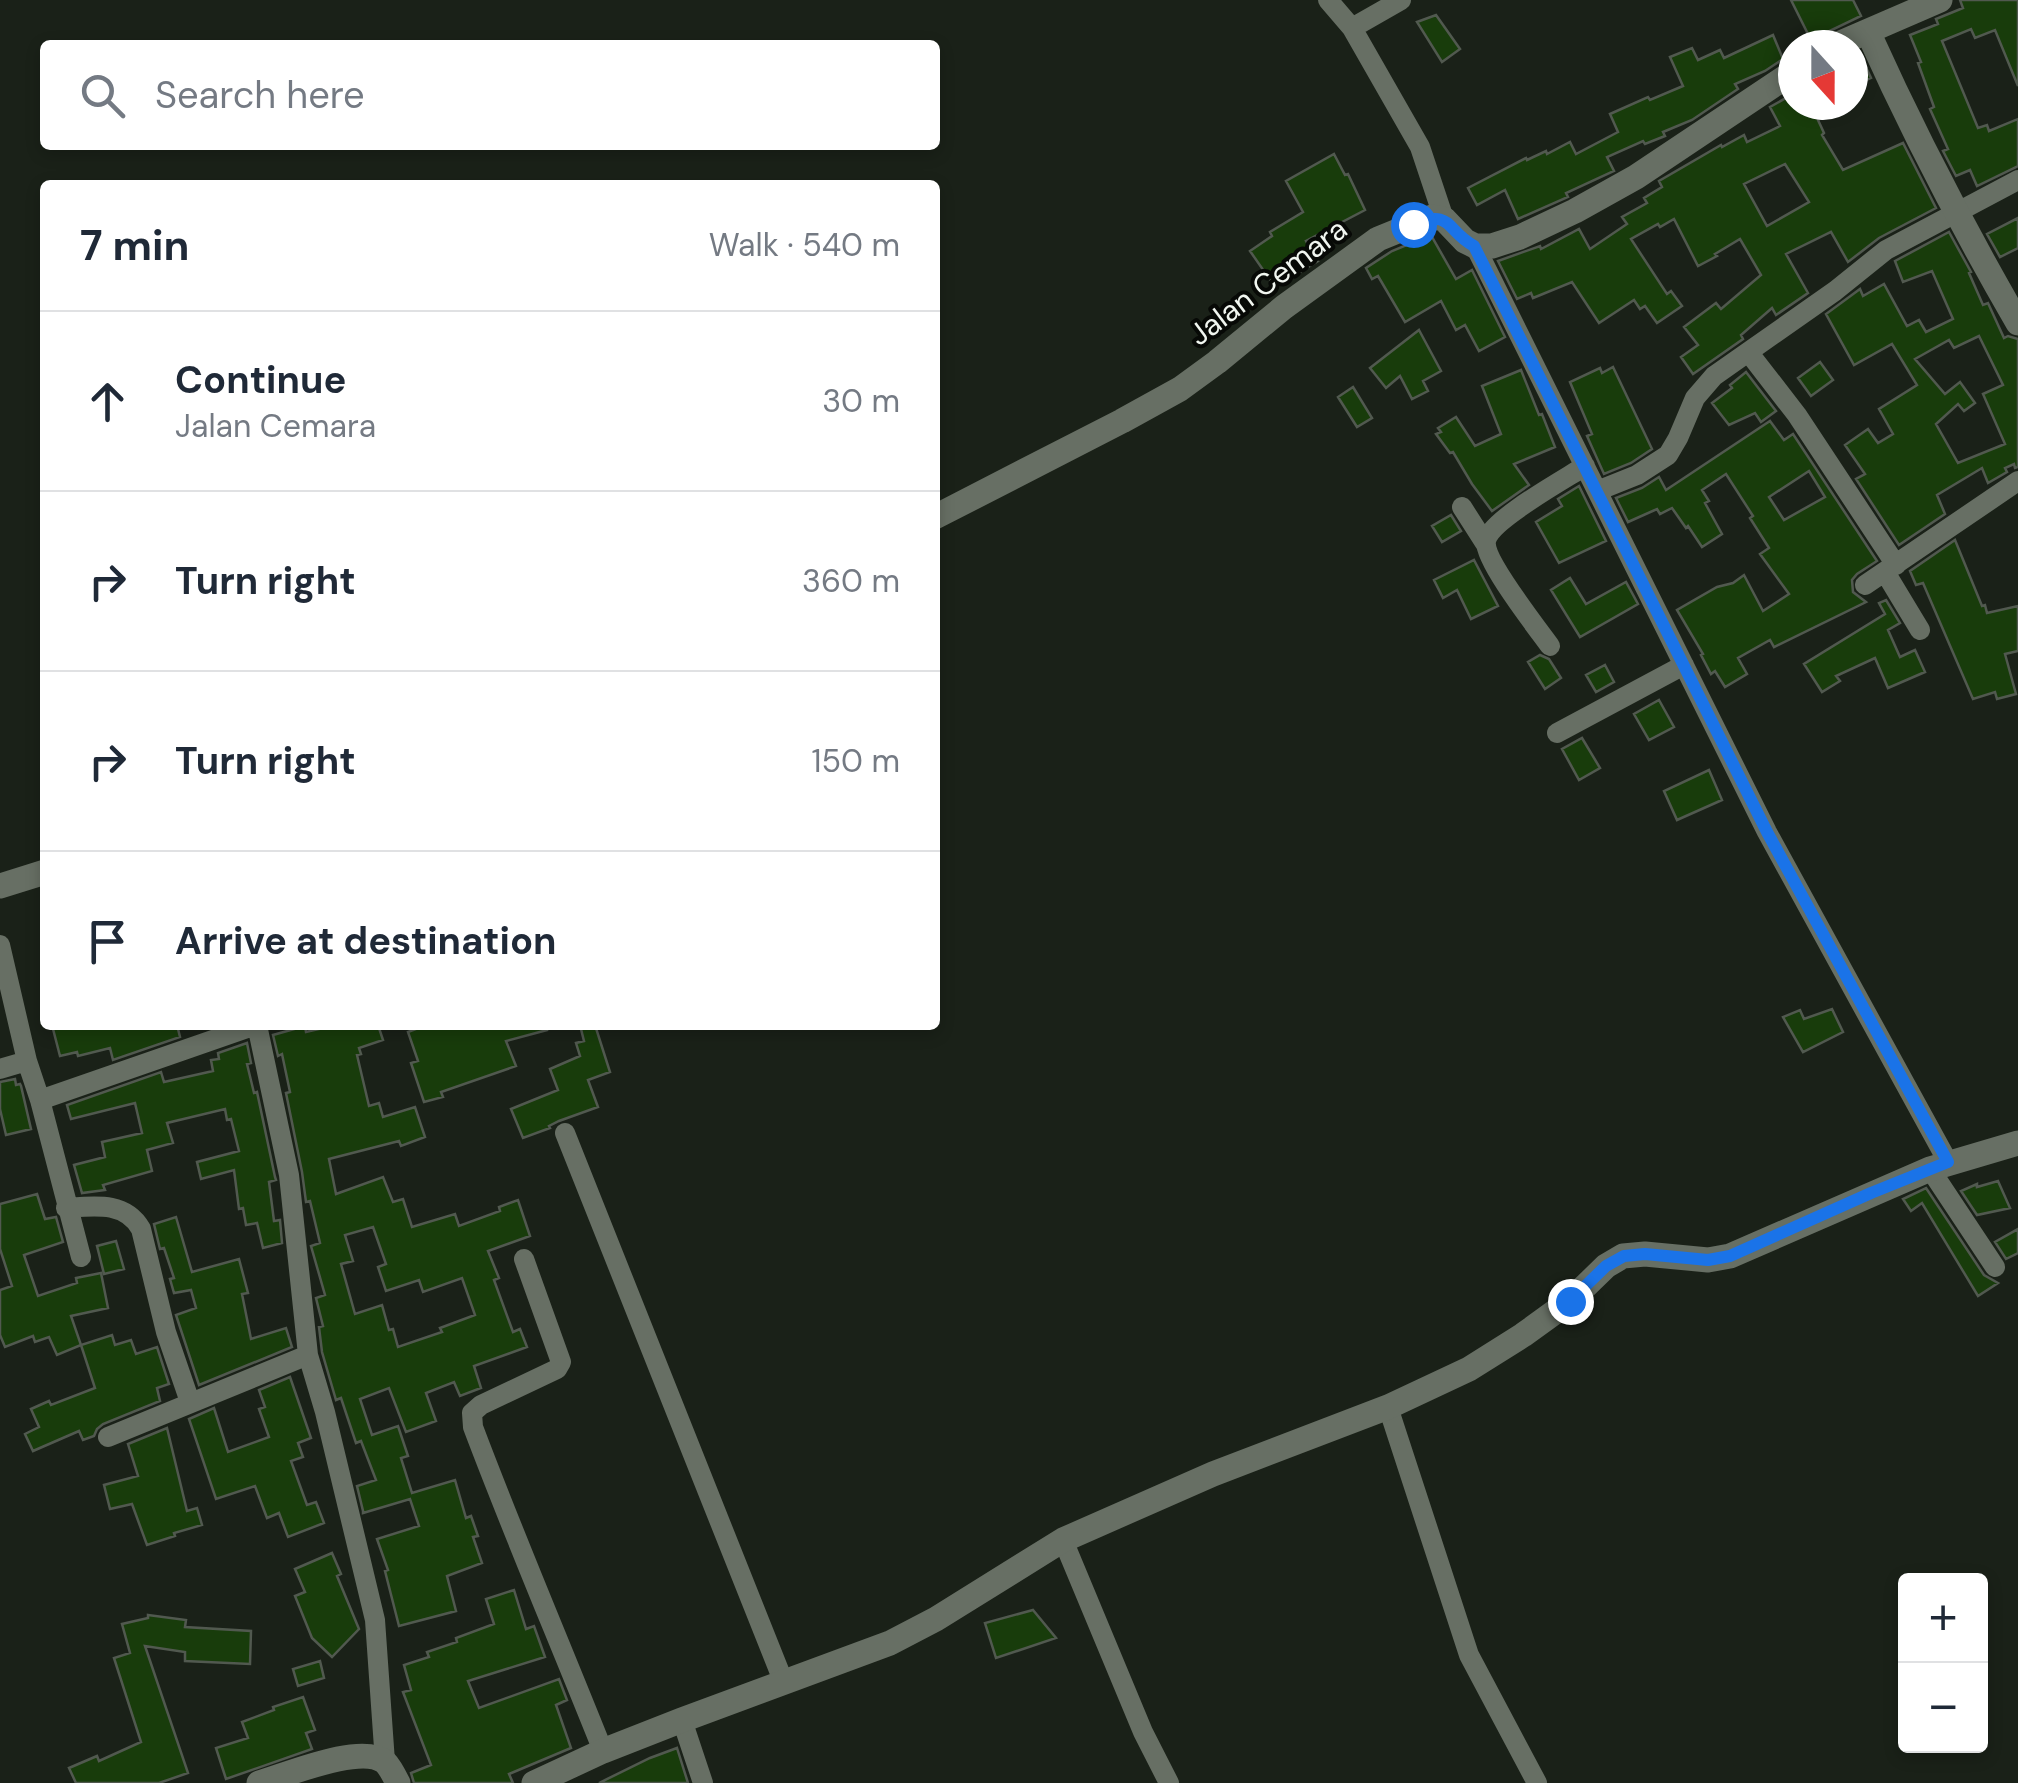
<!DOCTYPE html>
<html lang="en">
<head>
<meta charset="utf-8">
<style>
  :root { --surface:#fff; --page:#f2f2f3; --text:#1f2937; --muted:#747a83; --line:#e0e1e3 }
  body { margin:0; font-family:"DM Sans",sans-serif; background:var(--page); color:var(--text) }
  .controls { position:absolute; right:30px; bottom:30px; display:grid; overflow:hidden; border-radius:10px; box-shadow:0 5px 15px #0003 }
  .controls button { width:90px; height:90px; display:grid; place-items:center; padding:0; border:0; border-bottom:2px solid var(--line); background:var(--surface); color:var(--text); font:50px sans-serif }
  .compass { position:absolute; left:1778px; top:30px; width:90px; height:90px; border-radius:50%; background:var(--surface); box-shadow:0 5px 15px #0003; rotate:159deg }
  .stop { position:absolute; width:30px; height:30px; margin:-22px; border:8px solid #1a73e8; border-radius:50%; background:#fff }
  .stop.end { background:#1a73e8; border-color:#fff; box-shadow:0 2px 10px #0008 }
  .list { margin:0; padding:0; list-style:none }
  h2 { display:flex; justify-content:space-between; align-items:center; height:130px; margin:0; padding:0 40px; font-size:42px }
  h2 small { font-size:32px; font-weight:400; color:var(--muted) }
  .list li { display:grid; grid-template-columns:65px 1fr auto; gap:30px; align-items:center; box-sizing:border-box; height:180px; padding:0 40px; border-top:2px solid var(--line) }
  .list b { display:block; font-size:38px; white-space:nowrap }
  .list p { margin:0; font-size:32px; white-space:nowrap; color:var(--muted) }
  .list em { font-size:32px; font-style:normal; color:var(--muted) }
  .icon { flex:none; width:55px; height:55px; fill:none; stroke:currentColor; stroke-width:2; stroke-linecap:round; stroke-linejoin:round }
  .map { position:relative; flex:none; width:2018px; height:1783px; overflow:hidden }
  .search { position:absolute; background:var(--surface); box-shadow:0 5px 15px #0003; left:40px; top:40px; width:900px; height:110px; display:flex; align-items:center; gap:25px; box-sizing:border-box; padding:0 35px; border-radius:10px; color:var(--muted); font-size:38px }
  .panel { position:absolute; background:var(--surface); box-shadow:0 5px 15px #0003; left:40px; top:180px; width:900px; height:850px; border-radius:10px }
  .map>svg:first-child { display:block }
  .building { fill:#183c0b; stroke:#51594f; stroke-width:2.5; fill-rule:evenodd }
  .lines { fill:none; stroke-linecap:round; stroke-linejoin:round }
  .minor { stroke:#676f64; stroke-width:20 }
  .tertiary { stroke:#676f64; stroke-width:25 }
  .route { stroke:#1a73e8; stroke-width:12 }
  .labels { text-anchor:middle; stroke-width:8; stroke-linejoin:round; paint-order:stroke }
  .street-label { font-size:30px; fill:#f1f6f0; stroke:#070906 }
</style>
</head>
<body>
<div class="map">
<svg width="2018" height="1783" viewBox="0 0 2018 1783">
  <rect width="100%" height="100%" fill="#1a2118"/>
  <path class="building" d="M1791,0h62l8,16 -50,24z
    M1960,0h58v86l-23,-56 -20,8 -4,-9 -29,12 36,87 9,-3 2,6 29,-12v47l-41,20 -7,-16 -14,6 -13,-25 5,-2 -18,-40 4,-2 -16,-44 3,-1 -11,-27 28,-11 -2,-5 27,-11z
    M1436,15l24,34 -18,13 -25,-40z
    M1773,35l10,24 -18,12 -30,13 3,5 -46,31 -29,12 2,4 -20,8 -2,-3 -36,16 7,14 -48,22 2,4 -50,22 -13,-29 -28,15 -9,-17 58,-30 1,2 19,-9 1,3 23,-12 6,12 42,-22 -8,-18 38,-17 2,3 33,-14 -13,-29 22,-9 6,12 22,-10 4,8z
    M1862,59l9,19 -18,8v-22z
    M1793,94v11h55l-30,15 6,13 -2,2 21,35 60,-27 33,65 -57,30 -31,24 -17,-30 -45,22 22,39 -32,22 -4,-7 -31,27 2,4 -50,35 -12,-17 17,-12 -14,-18 32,-24 5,6 40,-34 -21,-36 -25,15 2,2 -19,10 -24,-47 -14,8 -2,-3 -27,15 36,55 4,-3 11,15 -25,17 -12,-17 -5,3 -6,-9 -35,23 -27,-41 -39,16 -2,-5 -14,6 -19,-38 42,-15 1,3 38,-20 11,20 37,-25 -5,-7 25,-14 -3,-5 18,-11 -3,-6 62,-36 1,2 22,-12 3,7 33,-16 -10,-19zM1785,164l24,38 -42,24 -23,-42z
    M1334,154l11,21 3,-1 17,36 -59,31 12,20 -43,26 -25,-36 22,-15 -2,-4 33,-20 -17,-31z
    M2018,218v30l-18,9 -13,-23z
    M1949,232l22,40 -2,1 14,32 5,-2 16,35 4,-2 10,3v128l-3,1 -1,-4 -9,4 2,4 -19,11 -6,-15 -45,27 8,19 -46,31 -43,-66 9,-5 -20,-29 23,-16 10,14 15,-9 -14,-25 38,-24 -25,-41 -38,21 -28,-51 34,-25 3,7 21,-12 23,42 12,-6 7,12 27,-13 -21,-48 -29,11 -8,-21zM1979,336l24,49 -20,9 22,50 -47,19 -22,-39 22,-20 6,7 11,-8 -15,-21 -15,12 -30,-35 34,-19 5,8z
    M1426,237l2,2 4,-2 24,42 16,-9 33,67 -26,14 -14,-26 -9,5 -15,-29 -36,21 -27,-46 -6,3 -6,-11 26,-17z
    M1419,330l22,41 -18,10 5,10 -16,8 -12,-23 -14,12 -16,-20z
    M1820,362l13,18 -22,16 -13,-18z
    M1613,367l39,82 -21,14 -27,11 -17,-38 5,-2 -22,-52 30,-14 2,5z
    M1521,370l18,45 3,-1 13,33 -41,17 15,21 -37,26 -20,-27 -19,-32 -3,1 -14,-19 5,-2 -3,-4 18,-11 19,29 26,-12 -19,-48z
    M1746,372l30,39 -15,11 -6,-9 -26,12 -17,-22 20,-15 -2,-3z
    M1353,387l19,31 -15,9 -19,-30z
    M1770,421l14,19 9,-6 84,127 -20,13 -5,6 1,12 13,10 -92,45 -4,-7 -32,18 9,16 -22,13 -10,-16 -4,3 -10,-19 2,-1 -26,-44 40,-23 16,-4 11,-8 19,36 26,-17 -29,-40 9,-6 -19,-30 3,-2 -27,-42 -24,16 7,11 -4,2 17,31 -20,13 -14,-21 -2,2 -14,-20 -12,6 -3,-5 -29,13 -12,-24 26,-10 17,-11 7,13zM1809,471l16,26 -41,23 -15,-23z
    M1579,486l27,55 -47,22 -23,-41 26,-16 -4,-7z
    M1451,515l10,16 -19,11 -10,-16z
    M1955,540l27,66 3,-1 2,8 31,-7v45l-13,3 11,40 -19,5 -2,-7 -22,7 -50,-116 -7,2 -6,-14z
    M1474,560l24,46 -27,13 -14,-29 -14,8 -9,-18z
    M1570,578l16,26 40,-22 12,22 -58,33 -29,-47z
    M1886,600l14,23 -12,7 12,27 15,-7 10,22 -37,16 -13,-30 -39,18 4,5 -18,11 -18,-28 81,-50 -6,-11z
    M1540,655l9,4 12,19 -16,11 -17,-27z
    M1605,665l9,17 -18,10 -10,-17z
    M1659,700l15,27 -25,13 -15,-26z
    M1582,738l18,30 -21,12 -17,-31z
    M1709,770l13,30 -45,20 -13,-29z
    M1832,1009l11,23 -40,20 -20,-35 17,-7 4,9z
    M52,1025h125l3,12 -67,23 -3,-12 -32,8 -1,-4 -17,4z
    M336,1025h42l5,15 -24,8 2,6 -4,1 12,51 10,-3 4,14 32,-10 10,30 -24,9 -2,-5 -70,18 7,35 47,-17 10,25 10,-3 9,28 43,-13 4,12 41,-15 -1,-4 19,-7 12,36 -42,15 11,27 -5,2 19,52 7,-3 7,18 -53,19 7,22 -21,8 -6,-14 -28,11 10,28 -30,11 -17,-44 -29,11 12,36 26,-9 10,30 -7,2 11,35 43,-13 11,38 5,-2 7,20 -5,1 9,26 -35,13 9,35 -57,15 -14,-55 3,-1 -11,-31 42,-13 -9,-27 -47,14v-2l-6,-25 19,-6 -15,-39 -5,2 -15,-45 -5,2 -14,-48 -3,-25 4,-1 -7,-28 9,-3 -14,-49 9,-3 -10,-42 -4,1 -4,-30 -16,-79 4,-1 -8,-38 -4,2 -5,-21 32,-9 1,6zM373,1227l13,37 -8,3 8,24 33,-11 4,12 39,-14 13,37 -35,13 2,4 -44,15 -5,-18 -4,1 -7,-25 -27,9 -14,-50 12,-3 -8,-26z
    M426,1025h120l1,5 -41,11 10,25 -75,26 2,5 -19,5 -13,-39 7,-2 -10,-29z
    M580,1025h15l15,47 -22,8 10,27 -39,14 -10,5 1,2 -27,10 -12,-29 47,-19 -8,-21 30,-13 -4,-13 8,-2z
    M247,1043l4,20 -4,1 7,29 3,-1 18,85 1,3 -7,2 5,39 6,-1 2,23 -19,5 -6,-25 -11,2 -3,-17 -4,1 -5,-39 -33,9 -4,-17 42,-11 -8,-32 -4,1 -2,-11 -58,14 6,20 -26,7 5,21 -49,14 2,5 -23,3 -8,-28 31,-8 -3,-15 40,-9 -7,-30 -64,16 -4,-14 94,-33 3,10 49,-11 -2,-11 8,-1 -1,-6z
    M15,1079l1,6 4,-1 1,2 10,43 -25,6 -6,-26v-27z
    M1998,1181l12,27 -33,7 -16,-24 16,-7v3z
    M1926,1188l58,87 14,8 -20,13 -56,-93 -11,8 -8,-12z
    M37,1194l8,25 11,-2 7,25 -39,13 14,41 39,-13 -1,-5 25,-5 7,35 -37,8 10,29 -24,10 -8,-18 -14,5 -2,-6 -28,11 -5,-12v-45l12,-4 -12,-37v-45z
    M176,1217l16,55 47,-13 9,34 -6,1 9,45 35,-11 6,19 -93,38 -23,-70 20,-7 -5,-18 -17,3 -4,-14 4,-1 -10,-30 -4,1 -6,-25z
    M2018,1229v24l-12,6 -11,-17z
    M116,1241l8,28 -20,5 -7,-28z
    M112,1335l3,10 16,-5 5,14 21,-7 12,37 -12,4 3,13 -57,23 -6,5 -3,7 -11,4 -4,-9 -46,20 -8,-17 14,-7 -8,-18 18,-8 2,4 44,-17 -14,-43z
    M290,1377l21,61 -13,5 5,14 -12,4 16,44 9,-3 8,21 -36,14 -9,-24 -12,5 -12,-32 -39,13 -27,-80 25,-11 14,44 41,-15 -10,-28 6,-2 -6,-17z
    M167,1428l20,83 10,-3 5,17 -28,8 1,3 -28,9 -15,-41 -22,5 -6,-24 34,-9 -10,-32z
    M332,1553l9,21 -4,2 22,53 -27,28 -20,-19 -17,-42 10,-4 -10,-23z
    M514,1590l12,39 8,-3 11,31 -77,24 11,27 80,-29 8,21 -11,5 15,43 -62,26 4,9h-99l-3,-10 20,-8 -28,-73 8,-2 -7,-25 25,-8 -2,-5 30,-10 -1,-4 38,-14 -8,-25z
    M1033,1610l23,28 -60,20 -11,-35z
    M148,1615l38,5 -1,7 66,4 -1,33 -65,-3v-9l-40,-6 43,127 -29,10h-83l-7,-15 28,-12 2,5 42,-19 -27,-84 16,-5 -8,-29 26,-6z
    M320,1661l4,17 -26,8 -5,-17z
    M303,1697l12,33 -9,3 6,16 -86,30 -10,-31 32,-10 -6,-16 32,-12 -1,-3z
    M677,1748l11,35h-89l51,-25z"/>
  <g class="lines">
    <path class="minor" d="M1328,0l24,28 68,119 24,72
      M1352,28l49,-28
      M1475,246l292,586 181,330
      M1749,353l48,62 99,150
      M1597,491l40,-16 31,-20 10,-17 17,-40 19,-22 121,-85 51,-41 132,-70
      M1462,507l23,36
      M1885,572l35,58
      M1865,585l153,-104
      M1550,646c-13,-18 -67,-87 -64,-105 4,-21 79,-62 99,-75
      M1557,733l127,-68
      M0,945l27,116 13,39 41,157
      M257,1025l32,150 19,180 17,57 50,208 10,142
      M0,1069l27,-8
      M40,1100l216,-75
      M565,1133l219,550
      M1930,1169l65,98
      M66,1208c28,-2 59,-7 75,21l25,103 24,70
      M524,1259l37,103 -4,7 -76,36 -9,8 1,14c41,109 87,216 130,324
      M1388,1407l81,248 68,128
      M108,1437l200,-82
      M1063,1540l80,192 26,51
      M682,1720l21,63"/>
    <path class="tertiary" d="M1868,32c45,100 95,196 150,291
      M1836,45l104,-45
      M935,517l187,-96 58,-32 37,-27 67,-55 94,-68 54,-22 12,2 21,22 10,5h17l28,-9 55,-26 61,-34 157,-105
      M0,886l45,-14
      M259,1783c28,-8 102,-40 126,-21 5,5 10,15 13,21
      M534,1783l69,-32 79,-31 208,-77 46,-24 127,-79 150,-66 175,-67 81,-38 54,-34 47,-34 36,-35 17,-10 22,-2 63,6 22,-4 200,-87 88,-26"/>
  </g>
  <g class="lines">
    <path class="route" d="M1413,224c40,-15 32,6 61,22l293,586 181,330 -77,31 -141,63 -22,4 -63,-6 -21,2 -18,10 -36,35"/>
  </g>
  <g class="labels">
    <g class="street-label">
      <text transform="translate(1268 282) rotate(-37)" y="10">Jalan Cemara</text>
    </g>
  </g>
</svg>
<div class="controls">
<button>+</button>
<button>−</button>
</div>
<svg class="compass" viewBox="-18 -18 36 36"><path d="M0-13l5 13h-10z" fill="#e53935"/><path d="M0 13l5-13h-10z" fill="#747a83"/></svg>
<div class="stop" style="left:1413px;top:224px"></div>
<div class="stop end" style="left:1570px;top:1301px"></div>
<div class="search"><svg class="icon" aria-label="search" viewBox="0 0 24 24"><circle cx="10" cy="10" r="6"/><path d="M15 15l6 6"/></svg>Search here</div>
<section class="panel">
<h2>7 min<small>Walk · 540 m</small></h2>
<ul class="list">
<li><svg class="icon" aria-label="ahead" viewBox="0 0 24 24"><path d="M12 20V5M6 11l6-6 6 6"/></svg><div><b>Continue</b><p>Jalan Cemara</p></div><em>30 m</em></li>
<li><svg class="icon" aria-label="right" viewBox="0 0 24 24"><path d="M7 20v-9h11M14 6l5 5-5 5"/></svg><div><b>Turn right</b></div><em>360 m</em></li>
<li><svg class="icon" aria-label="right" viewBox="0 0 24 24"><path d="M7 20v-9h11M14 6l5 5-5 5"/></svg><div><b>Turn right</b></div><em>150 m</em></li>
<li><svg class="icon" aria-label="arrive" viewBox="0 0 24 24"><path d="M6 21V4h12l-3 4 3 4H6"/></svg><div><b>Arrive at destination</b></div></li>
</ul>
</section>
</div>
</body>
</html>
